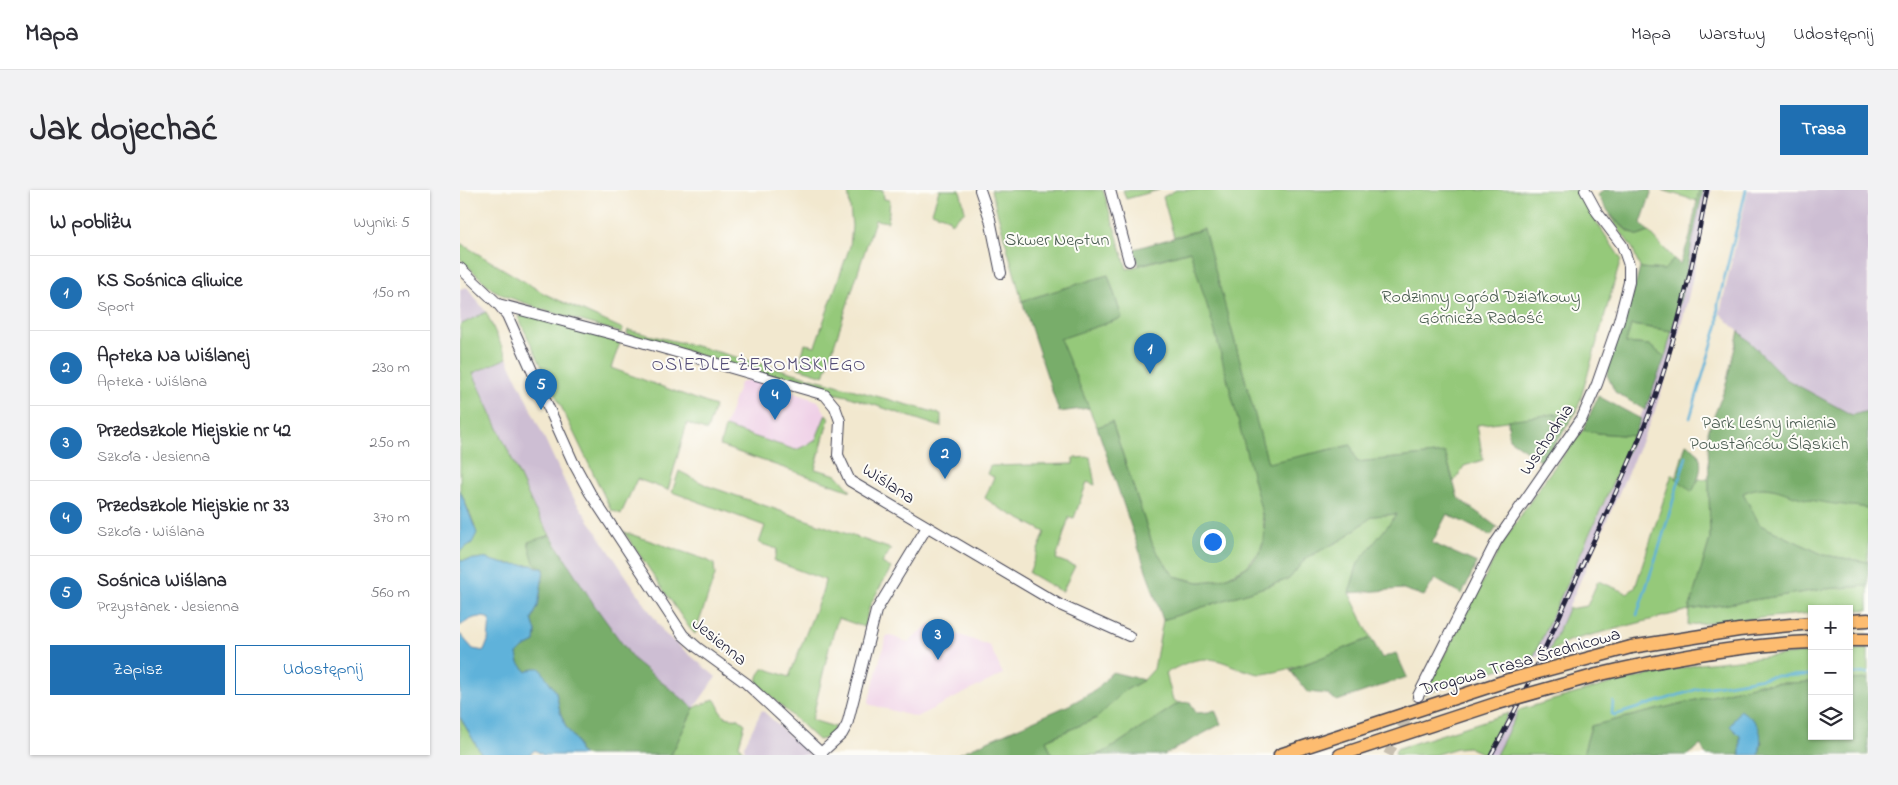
<!DOCTYPE html>
<html lang="pl">
<head>
<meta charset="utf-8">
<style>
  :root { --surface:#fff; --page:#f2f2f3; --text:#2b2b33; --muted:#7c7c81; --line:#e1e1e2; --accent:#1f6fb2 }
  body { margin:0; font-family:"Indie Flower",sans-serif; background:var(--page); color:var(--text) }
  .controls { position:absolute; right:15px; bottom:15px; display:grid; overflow:hidden; border-radius:0px; box-shadow:0 1px 4px #0004 }
  .controls button { width:45px; height:45px; display:grid; place-items:center; padding:0; border:0; border-bottom:1px solid var(--line); background:var(--surface); color:var(--text); font:25px sans-serif }
  .you { position:absolute; left:752px; top:351px; width:18px; height:18px; margin:-12px; border:4px solid #fff; border-radius:50%; background:#1a73e8; box-shadow:0 0 0 8px #1a73e833 }
  .badge { display:grid; place-items:center; width:32px; height:32px; border-radius:50%; background:var(--accent); color:#fff; font-size:16px; font-weight:700 }
  .pin { position:absolute; translate:-50% -41px; filter:drop-shadow(0 1px 2px #0008) }
  .pin::after { content:''; position:absolute; top:26px; width:18px; height:15px; background:inherit; clip-path:polygon(0 0,100% 0,50% 100%) }
  .list { margin:0; padding:0; list-style:none }
  h2 { display:flex; justify-content:space-between; align-items:center; height:65px; margin:0; padding:0 20px; font-size:21px }
  h2 small { font-size:16px; font-weight:400; color:var(--muted) }
  .list li { display:grid; grid-template-columns:32px 1fr auto; gap:15px; align-items:center; box-sizing:border-box; height:75px; padding:0 20px; border-top:1px solid var(--line) }
  .list b { display:block; font-size:19px; white-space:nowrap }
  .list p { margin:0; font-size:16px; white-space:nowrap; color:var(--muted) }
  .list em { font-size:16px; font-style:normal; color:var(--muted) }
  .actions { display:flex; gap:10px; padding:15px 20px }
  .actions a { flex:1; padding:11px 0; border:1px solid var(--accent); border-radius:0px; text-align:center; font-size:18px; color:var(--accent) }
  .actions .main { background:var(--accent); color:#fff }
  .icon { flex:none; width:28px; height:28px; fill:none; stroke:currentColor; stroke-width:2; stroke-linecap:round; stroke-linejoin:round }
  .map { position:relative; flex:none; width:1408px; height:565px; overflow:hidden; border-radius:0px }
  header { display:flex; align-items:center; gap:30px; box-sizing:border-box; height:70px; padding:0 25px; background:var(--surface); border-bottom:1px solid var(--line) }
  header strong { font-size:24px }
  nav { display:flex; gap:28px; margin-inline-start:auto; font-size:18px }
  .intro { display:flex; align-items:center; justify-content:space-between; box-sizing:border-box; height:120px; padding:0 30px }
  h1 { margin:0; font-size:35px }
  .button { padding:12px 22px; border-radius:0px; background:var(--accent); color:#fff; font-size:18px; font-weight:700 }
  main { display:flex; gap:30px; padding:0 30px }
  aside { flex:1; background:var(--surface); border-radius:0px; box-shadow:0 1px 4px #0004 }
  .map>svg:first-child { display:block }
  .built { fill:#efd0e7 }
  .industrial { fill:#cdbed3 }
  .green { fill:#95c97a; stroke:#5c765a }
  .forest { fill:#78ad6a; stroke:#4d6852 }
  .water { fill:#5eb2da; stroke:#406a8a }
  .lines { fill:none; stroke-linecap:round; stroke-linejoin:round }
  .stream { stroke:#5eb2da; stroke-width:2.5 }
  .minor-tunnel { stroke:#c8c0b1; stroke-width:10; stroke-dasharray:10 5; stroke-linecap:butt }
  .minor-casing { stroke:#414051; stroke-width:12 }
  .major-casing { stroke:#414051; stroke-width:15 }
  .minor { stroke:#fff; stroke-width:10 }
  .major { stroke:#fdbc6f; stroke-width:12 }
  .rail-casing { stroke:#22223b; stroke-width:4.5 }
  .rail { stroke:#fdfcf7; stroke-width:2.5; stroke-dasharray:8; stroke-linecap:butt }
  .major-bridge-casing { stroke:#414051; stroke-width:15; stroke-linecap:butt }
  .major-bridge { stroke:#fdbc6f; stroke-width:12 }
  .labels { text-anchor:middle; stroke-width:4; stroke-linejoin:round; paint-order:stroke }
  .park-label { font-size:18px; fill:#4a5c51; stroke:#fdfcf7 }
  .street-label { font-size:18px; fill:#22223b; stroke:#fdfcf7 }
  .neighbourhood-label { font-size:19px; letter-spacing:1px; fill:#544d77; stroke:#fdfcf7 }
</style>
</head>
<body>
<header>
<strong>Mapa</strong>
<nav><a>Mapa</a><a>Warstwy</a><a>Udostępnij</a></nav>
</header>
<div class="intro"><h1>Jak dojechać</h1><a class="button">Trasa</a></div>
<main>
<aside>
<h2>W pobliżu<small>Wyniki: 5</small></h2>
<ul class="list">
<li><span class="badge">1</span><div><b>KS Sośnica Gliwice</b><p>Sport</p></div><em>150 m</em></li>
<li><span class="badge">2</span><div><b>Apteka Na Wiślanej</b><p>Apteka · Wiślana</p></div><em>230 m</em></li>
<li><span class="badge">3</span><div><b>Przedszkole Miejskie nr 42</b><p>Szkoła · Jesienna</p></div><em>250 m</em></li>
<li><span class="badge">4</span><div><b>Przedszkole Miejskie nr 33</b><p>Szkoła · Wiślana</p></div><em>370 m</em></li>
<li><span class="badge">5</span><div><b>Sośnica Wiślana</b><p>Przystanek · Jesienna</p></div><em>560 m</em></li>
</ul>
<div class="actions"><a class="main">Zapisz</a><a>Udostępnij</a></div>
</aside>
<div class="map">
<svg width="1408" height="565" viewBox="0 0 1408 565">
  <rect width="100%" height="100%" fill="#fdfcf7"/>
  <filter id="ink" filterUnits="userSpaceOnUse"><feTurbulence type="fractalNoise" baseFrequency=".02" numOctaves="2"/><feDisplacementMap in="SourceGraphic" scale="10" xChannelSelector="R" yChannelSelector="G"/><feConvolveMatrix kernelMatrix="1 2 1 2 8 2 1 2 1" color-interpolation-filters="sRGB"/></filter>
  <filter id="wash" filterUnits="userSpaceOnUse"><feTurbulence type="fractalNoise" baseFrequency=".0096" numOctaves="4" result="noise"/><feDisplacementMap in="SourceGraphic" scale="20" xChannelSelector="R" yChannelSelector="G"/><feGaussianBlur stdDeviation="1.12" result="paint"/><feColorMatrix in="noise" values="0 0 0 0 0 0 0 0 0 0 0 0 0 0 0 0 0 1.4 0 .05"/><feComposite in="paint" operator="in"/></filter>
  <g filter="url(#wash)">
    <rect width="100%" height="100%" fill="#f2e8cf"/>
    <path class="built" d="M291,189l39,11 2,2 26,9 8,13 -11,27 -19,9 -71,-23 15,-44z
      M469,434l61,22 13,28 -87,43 -48,-13 18,-67 3,-2 19,8z"/>
    <path class="industrial" d="M1243,0h8l-23,108 -16,61 -18,54 -106,241 -15,4 81,-176 51,-125 16,-61z
      M1288,0h120v221l-16,4 -66,-36 -66,-66z
      M7,97l19,25 -26,13v-36z
      M47,168l62,133 96,143 51,43 -22,31 -60,-48 -39,-54 -61,-98 -61,-135z
      M302,520l48,45h-65l-1,-9z
      M1059,520l-23,45h-10l23,-42z"/>
    <path class="green" d="M388,0h35l1,9 6,1 -2,22 -13,-2 -51,156 -26,-8 7,-24 10,2 35,-100 2,-20z
      M479,0h21l5,21 -14,12 -3,-5 -16,-6z
      M531,0h112l24,79 81,-23 -5,-17 -29,8 -11,-40 13,-7h402l6,13 37,56 -44,152 -100,14 6,35 -19,6 -10,16 -9,-29 -88,9 -7,-17 -82,19 -38,-140 35,210 -5,17 -14,16 -23,12 -24,3 -25,-6 -21,-30 -41,-124 -15,5 -38,-88 63,-21 -14,-43 -86,26z
      M663,0h36l-33,9z
      M1202,0h37l-2,11z
      M1149,25l16,14 13,7 11,-4 25,27 -9,11 -25,-2 -7,-19z
      M0,53l85,51 78,35 -1,4 -88,-26v-1l-29,-10 -13,-7 -32,-30z
      M26,122l21,46 -34,15 61,135 16,27 -22,8 16,26 -13,-4 -26,-1 -22,-6 -23,3v-10l15,-25 -15,-36v-165z
      M66,123l94,30 -9,25 104,38 -8,25 -20,-8 -19,67 -31,-11 -16,35 -10,-4 -93,-193z
      M1171,135l41,6 -7,26 -16,-12 -23,-2z
      M168,140l72,17 241,67v13l-94,-31 -24,-5 -196,-57z
      M366,224l3,4 -14,51 22,6 14,16 -131,-45 5,-19 71,23 19,-9z
      M1123,240l14,3 37,3 -101,222 -109,36 81,-155 41,-61z
      M630,267l5,28 -8,-3 -13,36 -5,-1 -13,42 19,7 -13,26 -33,-19 16,-41 -46,-24 -14,-10 9,-21 -7,-3 3,-8 83,-2v-6z
      M219,281l29,15 183,63 -9,14 9,5 -21,37 -6,22 -26,-9 -9,30 -17,72 23,7c-4,8 -8,12 -17,13l-59,-55c-3,-8 0,-11 5,-17l25,9 34,-87 2,-10 -51,-19 3,-12 -18,-6 6,-17 -93,-34z
      M1212,284l20,17 7,-12h10l1,60 -21,71 135,-21 44,-3v24l-56,-1v4l-124,12 1,-15 -121,31 -20,13 20,-45 19,-3 11,-25 29,12 8,-5z
      M1298,297l20,3 28,9 62,9v54l-44,-7 -64,-30 -17,-32z
      M938,324l-40,49 -9,30 22,45c-35,13 -70,31 -108,36 -8,0 -11,-2 -18,-4 -9,-2 -17,-7 -25,-9 -21,-6 -37,3 -54,12l7,27 6,3 -71,47 -12,5h-44l-6,-15 51,-22 27,-27 20,-11 10,-11 9,-49 126,-41 17,-21 37,-19 30,-23z
      M164,342l83,28 7,4 1,11 -20,59 -7,-8z
      M1408,459v30l-19,1v-30z
      M1352,462v30l-52,2 -169,42 -8,29h-87l23,-45 93,-27 88,-19z
      M254,509c5,5 6,15 12,18 9,3 9,-2 19,7l-6,21 6,10h-74l23,-47z
      M1049,523l-23,42 -18,-8 -11,1 -23,7h-39l1,-6z
      M0,527l22,38h-22z"/>
    <path class="forest" d="M1143,0h49l-11,33 8,9 -11,4c-21,-12 -29,-21 -40,-41z
      M1239,0h4l-22,106 -9,35 -41,-6 -5,18 23,2 16,12 -20,53 -30,-18 -8,-17 3,-17 22,-61 8,-29 24,2 10,-11 6,5 10,-27z
      M744,39l64,234 83,-18 6,17 88,-9 13,45 39,29 -6,9 -44,-22 -15,29 45,20 -15,31 -27,-15 -11,17 -21,-7 -54,4 9,-30 39,-49 -24,2 -30,23 -37,19 -17,21 -126,41 -66,-193 15,-5 41,124 21,30c8,2 18,6 27,6 21,-1 48,-10 59,-31 5,-9 5,-20 4,-30l-50,-193 -24,-77 -51,14 -5,-16z
      M648,85l14,43 -62,21 29,69 -30,4 -37,-111z
      M1279,141l47,48 66,36 16,-4v97c-20,-3 -42,-4 -62,-9 -25,-5 -36,-18 -63,-6l17,32 64,30 44,7v24l-44,3 -135,21 21,-71 -2,-108 17,-43z
      M1138,206l43,23 -7,17 -37,-3 -14,-3z
      M1117,221l-34,51 -34,-23 -1,-19z
      M1226,254c22,9 15,32 6,48l-16,-14z
      M90,345l45,71 39,54 60,48 -23,47h-87l-5,-4 -2,-9 -11,-15 -6,-15 -4,-20 -16,-23 -6,-1 -7,4 -8,-9 -2,-9 6,-6 12,-6 1,-10 -4,-13 6,-13 6,-37 -10,-6 -6,-21z
      M911,448l11,20 14,-5 11,24 -70,24 -10,-7 -20,-2 -17,-22z
      M652,482l32,8 -20,11 -27,27 -51,22 6,15h-96l113,-50 27,-15z
      M1408,489v76h-109l3,-14 -22,-5v19h-34l-5,-10 -14,10h-104l8,-29 169,-42 52,-2v54h37v-56z
      M730,512l6,11 13,-1 6,-2 6,14 -57,31h-68l12,-5 71,-47z"/>
    <path class="water" d="M0,300l17,43 -5,10 -12,8z
      M23,368l22,6 26,1 13,4 -6,37 -6,13 4,13 -1,10 -12,6 -6,6 2,9 8,9 7,-4h6l16,24 4,20 6,15 11,15 2,9 5,4h-41l-8,-5 -6,5h-47l-22,-38v-83l13,15 11,2 4,-10 2,-22c-12,-5 -20,0 -30,7v-65z
      M1280,520c21,13 23,21 19,45h-19v-19l-10,-10z"/>
    <g class="lines">
      <path class="stream" d="M1230,228l28,-94v-20l28,-114
        M1177,425l23,-70 26,-88
        M1389,484l19,-1
        M1153,511l-1,13 3,1 83,-26 77,-13 37,-1"/>
    </g>
  </g>
  <g filter="url(#ink)">
    <g class="lines">
      <path class="minor-tunnel" d="M928,565l30,-59"/>
      <g class="minor-casing">
        <path id="minor" d="M520,0l10,29 11,54
          M650,0l19,71
          M0,78l38,36 9,11 66,147 17,31 93,142 15,13 48,35 75,70 21,-19 5,-9 29,-114 51,-84
          M38,114l126,33 201,58 10,12 5,14 -2,34 12,26 210,124 69,31
          M958,506l78,-154 86,-124 15,-34 22,-63 10,-39v-17l-7,-20 -25,-33 -12,-22"/>
      </g>
      <g class="major-casing">
        <path id="major" d="M1389,431l19,-1
          M1389,450h19
          M1171,457l108,-17 73,-7
          M1137,485c71,-17 143,-30 215,-33
          M820,565l229,-75
          M880,565l158,-52"/>
      </g>
      <use href="#minor" class="minor"/>
      <use href="#major" class="major"/>
      <g class="rail-casing">
        <path id="rail" d="M1031,565c34,-60 62,-124 90,-187 26,-57 54,-114 75,-173 23,-67 38,-136 51,-205"/>
      </g>
      <use href="#rail" class="rail"/>
      <g class="major-bridge-casing">
        <path id="major-bridge" d="M1049,490l122,-33
          M1038,513l99,-28"/>
      </g>
      <use href="#major-bridge" class="major-bridge"/>
    </g>
  </g>
  <g class="labels">
    <g class="park-label">
      <text x="597" y="55">Skwer Neptun</text>
      <text x="1021" y="112">Rodzinny Ogród Działkowy<tspan x="1021" dy="21">Górnicza Radość</tspan></text>
      <text x="1309" y="238">Park Leśny imienia<tspan x="1309" dy="21">Powstańców Śląskich</tspan></text>
    </g>
    <g class="street-label">
      <text transform="translate(1086 249) rotate(-56)" y="6">Wschodnia</text>
      <text transform="translate(429 293) rotate(33)" y="6">Wiślana</text>
      <text transform="translate(260 451) rotate(39)" y="6">Jesienna</text>
      <text transform="translate(1060 471) rotate(-16)" y="6">Drogowa Trasa Średnicowa</text>
    </g>
    <g class="neighbourhood-label">
      <text x="299" y="180">OSIEDLE ŻEROMSKIEGO</text>
    </g>
  </g>
</svg>
<div class="controls">
<button>+</button>
<button>−</button>
<button><svg class="icon" aria-label="layers" viewBox="0 0 24 24"><path d="M12 4l9 5-9 5-9-5zM3 14l9 5 9-5"/></svg></button>
</div>
<div class="you"></div>
<div class="pin badge" style="left:690px;top:184px">1</div>
<div class="pin badge" style="left:485px;top:289px">2</div>
<div class="pin badge" style="left:478px;top:470px">3</div>
<div class="pin badge" style="left:315px;top:230px">4</div>
<div class="pin badge" style="left:81px;top:220px">5</div>
</div>
</main>
</body>
</html>
